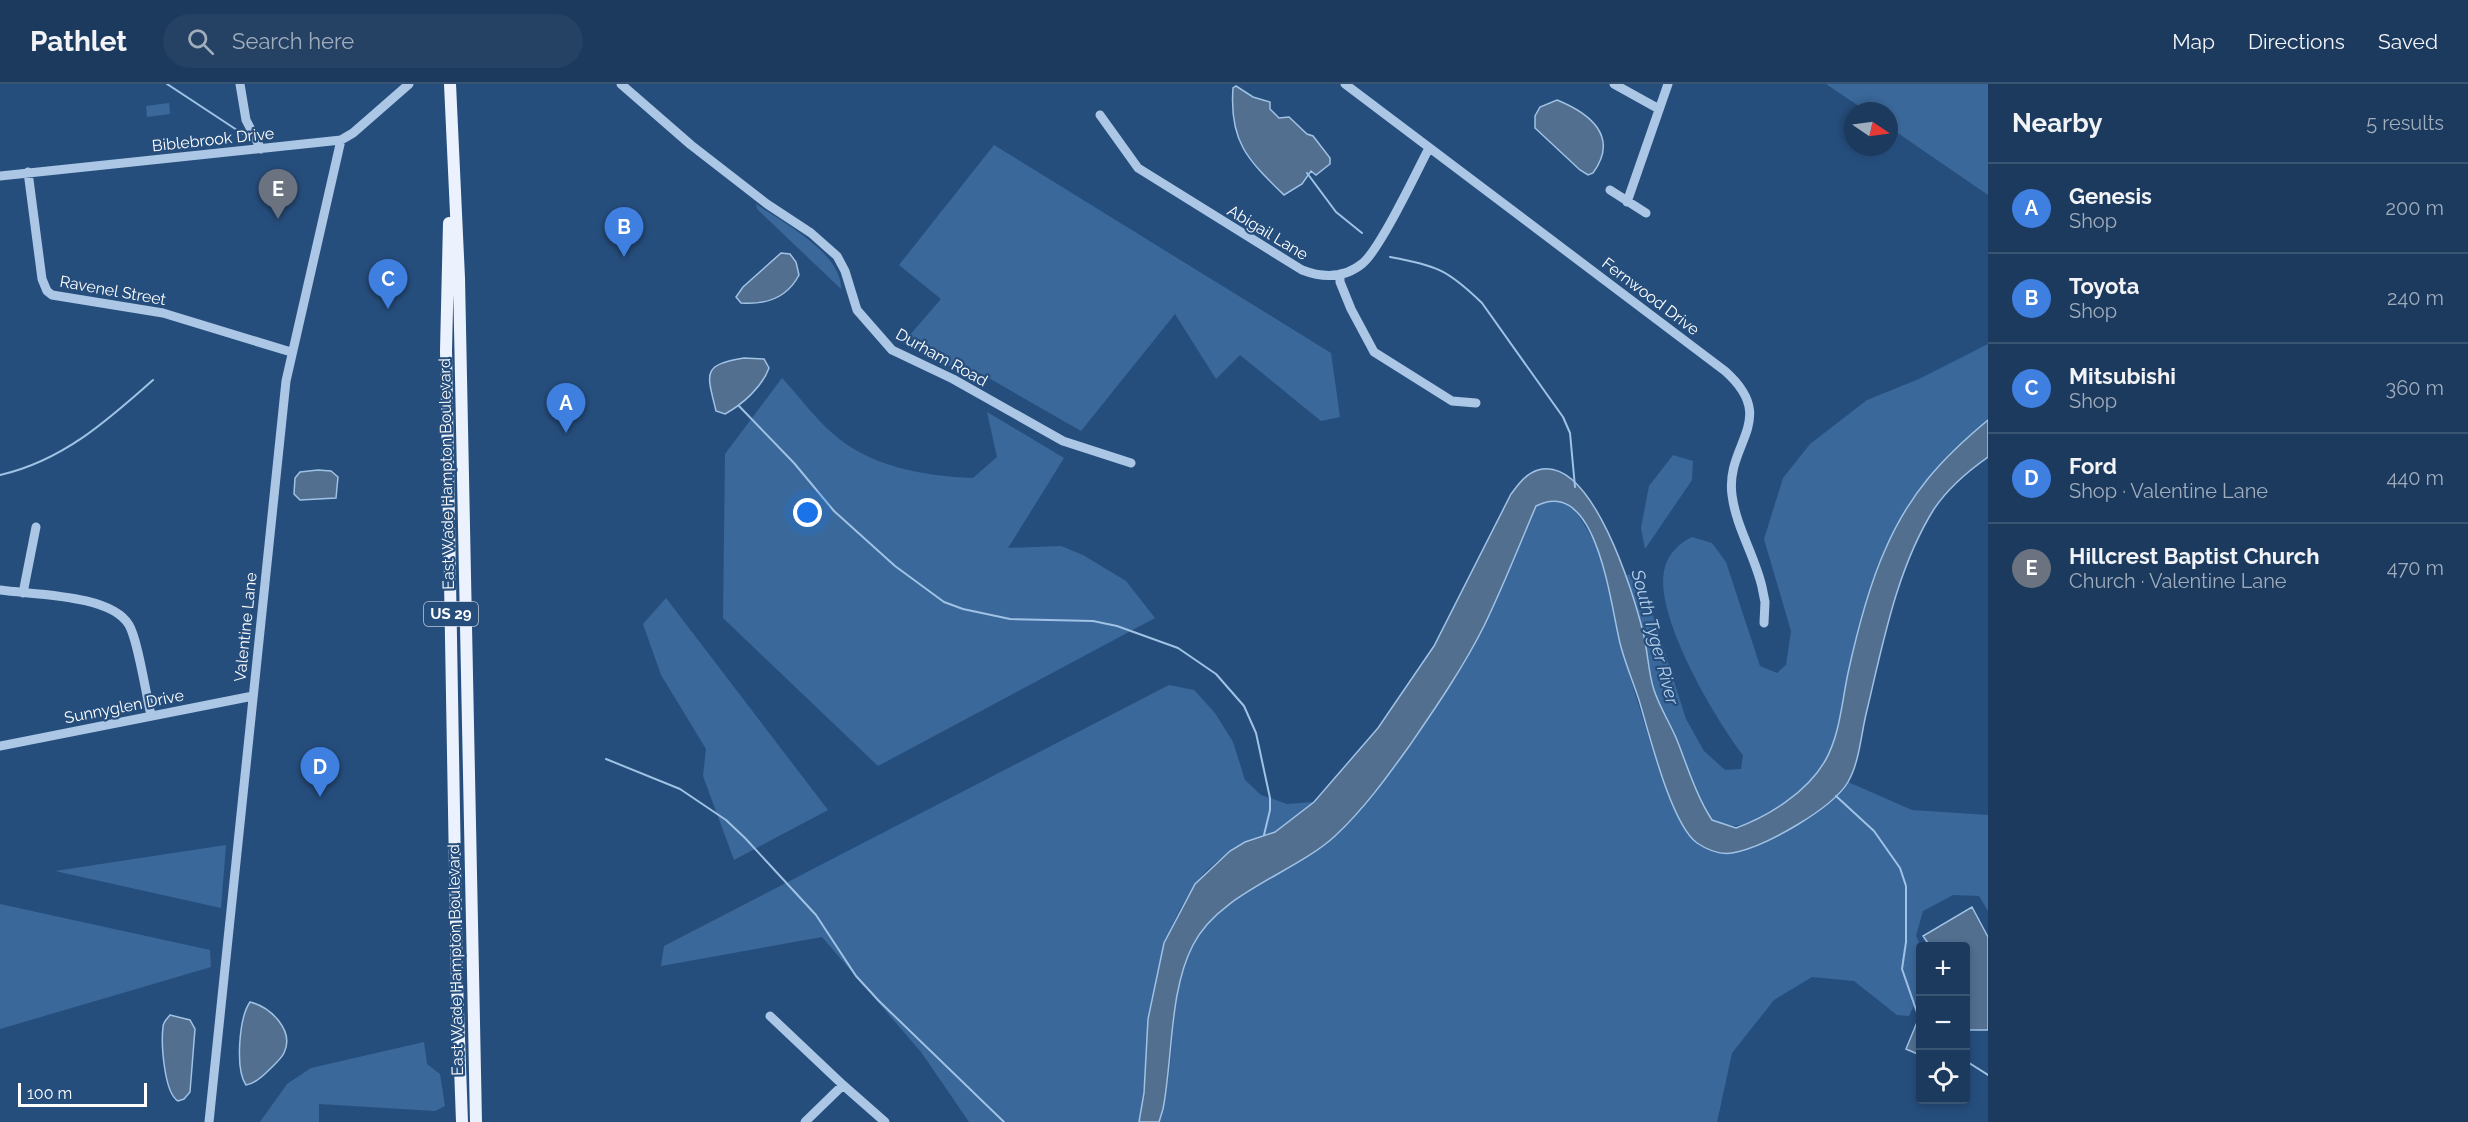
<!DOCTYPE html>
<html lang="en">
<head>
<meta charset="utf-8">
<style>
  :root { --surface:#1c3a5e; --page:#254164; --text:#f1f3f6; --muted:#a0adbc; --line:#3a5473; --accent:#8bbbb9 }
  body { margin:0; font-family:Raleway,sans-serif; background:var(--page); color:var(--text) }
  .controls { position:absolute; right:18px; bottom:18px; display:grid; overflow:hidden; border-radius:6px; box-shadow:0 3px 9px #0003 }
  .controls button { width:54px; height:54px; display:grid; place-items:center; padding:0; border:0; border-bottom:2px solid var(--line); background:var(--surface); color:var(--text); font:30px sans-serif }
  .compass { position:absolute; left:1844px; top:18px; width:54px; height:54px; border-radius:50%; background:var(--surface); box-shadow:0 3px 9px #0003; rotate:103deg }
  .scale { position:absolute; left:18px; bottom:15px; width:129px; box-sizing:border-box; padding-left:6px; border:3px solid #fff; border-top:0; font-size:16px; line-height:21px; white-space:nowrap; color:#fff; -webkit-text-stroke:4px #264e7d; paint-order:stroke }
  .you { position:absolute; left:808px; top:429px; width:21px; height:21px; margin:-15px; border:4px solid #fff; border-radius:50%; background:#1a73e8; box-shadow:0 0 0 9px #1a73e833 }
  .badge { display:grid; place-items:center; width:39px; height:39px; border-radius:50%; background:var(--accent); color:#fff; font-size:20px; font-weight:700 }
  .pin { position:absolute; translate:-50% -50px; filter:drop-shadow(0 2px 3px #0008) }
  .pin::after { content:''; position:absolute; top:32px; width:21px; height:18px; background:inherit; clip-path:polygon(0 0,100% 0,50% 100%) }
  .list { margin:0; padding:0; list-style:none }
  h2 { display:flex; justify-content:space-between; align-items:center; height:78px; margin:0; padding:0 24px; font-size:26px }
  h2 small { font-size:20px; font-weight:400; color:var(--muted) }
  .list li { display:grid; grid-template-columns:39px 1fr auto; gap:18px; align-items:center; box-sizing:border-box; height:90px; padding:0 24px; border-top:2px solid var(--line) }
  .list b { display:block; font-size:22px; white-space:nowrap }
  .list p { margin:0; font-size:20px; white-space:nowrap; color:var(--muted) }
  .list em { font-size:20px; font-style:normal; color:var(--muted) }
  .icon { flex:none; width:33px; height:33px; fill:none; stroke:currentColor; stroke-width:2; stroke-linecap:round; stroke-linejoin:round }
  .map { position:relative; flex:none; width:1988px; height:1038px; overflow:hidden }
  header { display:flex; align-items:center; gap:36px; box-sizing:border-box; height:84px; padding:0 30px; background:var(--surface); border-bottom:2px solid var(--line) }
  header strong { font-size:28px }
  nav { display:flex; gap:33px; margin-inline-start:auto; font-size:21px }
  .search { width:420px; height:54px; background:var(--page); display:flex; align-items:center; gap:15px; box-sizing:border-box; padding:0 21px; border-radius:33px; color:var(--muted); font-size:22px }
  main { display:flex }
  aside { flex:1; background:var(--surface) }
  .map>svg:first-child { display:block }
  .green { fill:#3a689a }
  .water { fill:#526f90; stroke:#9fc2e5; stroke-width:1.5 }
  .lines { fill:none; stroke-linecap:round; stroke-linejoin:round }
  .stream { stroke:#9fc2e5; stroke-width:2 }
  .minor { stroke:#abc7e5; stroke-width:9 }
  .major { stroke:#ebf2fd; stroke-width:12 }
  .labels { text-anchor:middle; stroke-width:4.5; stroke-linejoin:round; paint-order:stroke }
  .shield { fill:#264e7d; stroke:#becad8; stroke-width:1.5 }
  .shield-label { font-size:15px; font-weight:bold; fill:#fff }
  .street-label { font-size:16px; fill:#fff; stroke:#264e7d }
  .water-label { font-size:18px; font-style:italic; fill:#b6d1ec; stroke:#264e7d }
</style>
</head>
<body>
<header>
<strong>Pathlet</strong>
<div class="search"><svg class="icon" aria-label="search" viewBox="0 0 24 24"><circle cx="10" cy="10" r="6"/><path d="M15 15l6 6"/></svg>Search here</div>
<nav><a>Map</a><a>Directions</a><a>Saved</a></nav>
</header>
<main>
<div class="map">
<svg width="1988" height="1038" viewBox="0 0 1988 1038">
  <rect width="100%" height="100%" fill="#264e7d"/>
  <path class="green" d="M1826,0h162v111l-99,-68v-16h-23z
    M169,19l1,11 -23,3 -1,-11z
    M994,61l337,208 9,64 -19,4 -81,-66 -24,24 -41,-65 -94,117 -101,-58 -13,1 -64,-31 38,-44 -42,-34z
    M756,120c26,18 86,49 85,85l-84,-80z
    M1988,260v76c-47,38 -78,74 -103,130 -17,37 -28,82 -37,122 -6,28 -8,61 -22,87 -12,22 -38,44 -60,55 -20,12 -32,16 -54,6l-20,-39 -39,-93 -11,-59 -17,-53 8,-3 9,8 44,138 18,32 21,19 16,-1 2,-14c-28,-36 -88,-138 -79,-184 3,-16 14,-27 28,-34l20,6 14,19 34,104 17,7 9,-8 5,-34 -27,-92 19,-61 27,-34 57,-44 52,-21z
    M782,294c16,17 31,38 49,54 38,35 93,44 142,46l24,-21 -10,-45 77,46 -56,90 53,-2 22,9 43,26 29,37 -277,148 -155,-148 2,-164z
    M1673,371l20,6 -1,19 -47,69 -4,-21 8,-42z
    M1547,416l14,1 13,7 22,36 13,38 11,63 36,116 27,63 54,28c40,-16 82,-35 111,-70l64,28 76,5v96l-9,-15 -26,-1 -30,16 -7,25 5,10 -1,47 -11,23 -12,-1 -43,-34 -42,-4 -38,23 -42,53 -15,69h-558c19,-57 7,-123 34,-177 25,-52 102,-72 142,-109 30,-28 52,-62 75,-96 20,-28 42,-56 59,-86 27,-47 46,-98 67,-148z
    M666,514l162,212 -94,50 -31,-84 3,-27 -45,-74 -18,-51z
    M1169,601l25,5 21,23 18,29 12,38 16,15 26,9 27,-2c-12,9 -26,24 -40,30 -23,10 -41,16 -60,32 -14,11 -22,25 -31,40 -39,68 -31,144 -44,218h-170l-48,-70 -99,-115 -161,29 3,-20z
    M226,761l-5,63 -166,-37z
    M0,820l210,46 1,17 -211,62z
    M424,958l3,22 13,10 5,32 -10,5 -116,-7v18h-59l27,-38 24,-16z"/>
  <path class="water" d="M1236,2l17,11 17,5v7l9,9 10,-1 18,17 6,2 17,22v6l-14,11 -5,-4 -9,13 -18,11c-36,-35 -55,-53 -51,-107z
    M1557,16c32,13 63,36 36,73l-5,2 -8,-5 -45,-42v-12l5,-9z
    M781,169l9,1 6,8 3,13c-12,23 -33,30 -58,28l-5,-6 7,-10z
    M744,274l20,1 5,9c-7,19 -26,36 -44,46l-9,-3c-9,-38 -15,-46 28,-53z
    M1988,336v37c-20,14 -40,31 -54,52 -37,59 -51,134 -67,201 -6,23 -7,51 -19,72 -16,27 -81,63 -111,70 -14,4 -28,-1 -40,-9 -26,-19 -48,-110 -58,-143 -6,-18 -13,-35 -18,-53 -10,-35 -22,-173 -85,-141 -17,40 -33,81 -52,120 -21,42 -48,81 -74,119 -23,32 -46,64 -75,91 -40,37 -116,57 -142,109 -24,46 -20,113 -30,164l-4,13h-20l5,-29 4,-74 16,-76 31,-59 35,-33 15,-9 30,-10 39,-30 64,-74 56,-82 77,-152c7,-9 14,-20 27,-24 54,-16 96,125 105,162 5,19 5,40 11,58 6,18 16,33 23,50 11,28 19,55 35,80l24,8c33,-12 71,-36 89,-67 15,-26 17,-60 23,-88 9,-41 20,-85 37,-123 24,-56 57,-92 103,-130z
    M318,386l13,1 7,6 -2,21 -36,2 -6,-6 1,-16 5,-6z
    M1972,823l16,30v93h-22v-84h-36l-7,-10z
    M250,918c20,5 45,28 34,51 -3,6 -10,12 -15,17 -6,6 -15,14 -23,15 -11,-16 -7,-67 4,-83z
    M170,931l20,5 5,9 -5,63 -6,7 -6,2c-14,-8 -17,-58 -15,-74 0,-5 4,-8 7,-12z
    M1920,931v40l-14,-6z"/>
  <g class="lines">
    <path class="stream" d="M167,0l76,50
      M1307,89l29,39 26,21
      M1390,173c47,9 57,12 92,46l81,114 7,16 5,54
      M739,322l55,57 40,48 61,55 49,36 19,7 47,10 83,2 24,5 61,22 38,26 28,32 12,27 14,65v12l-6,25
      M0,391c62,-14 107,-54 153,-95
      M606,675l74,30 46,31 19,18 71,77 40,61 23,25 125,121
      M1836,712l38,35 26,37 6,18v56l-4,27 18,52
      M1966,977l22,14"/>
    <path class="minor" d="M240,0l6,36 15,29
      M621,0l70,61 76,59 44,29 26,23 8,15 12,39 35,40 61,29 110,62 68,22
      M1345,0l380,287c55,49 0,72 7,124 4,32 23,61 30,92l3,15 -1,21
      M1614,0l45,25
      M1100,31l38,53 164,102c21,8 42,9 61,-7 18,-16 52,-88 65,-113
      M28,88l14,107 5,12 5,4 111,18 128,39
      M0,92l341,-36 12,-7 56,-49
      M1610,106l36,23
      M1627,118l41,-118
      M1340,190v8l11,27 23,43 78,49 24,2
      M0,506c34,5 111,4 129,35 9,15 17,70 22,90
      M23,509l13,-66
      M0,662l253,-50
      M770,932l73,69
      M209,1038l77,-741 55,-241
      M805,1038l38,-37 42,37"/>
    <path class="major" d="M450,0l9,194 17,844
      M449,139l-3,128 11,632 5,139"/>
  </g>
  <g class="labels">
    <rect class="shield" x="424" y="518" width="54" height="24" rx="4.5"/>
    <g class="shield-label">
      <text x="451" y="535">US 29</text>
    </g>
    <g class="street-label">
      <text transform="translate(213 55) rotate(-6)" y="6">Biblebrook Drive</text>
      <text transform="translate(1268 148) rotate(31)" y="6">Abigail Lane</text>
      <text transform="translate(113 206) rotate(10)" y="6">Ravenel Street</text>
      <text transform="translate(1651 212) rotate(37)" y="6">Fernwood Drive</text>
      <text transform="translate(942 273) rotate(29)" y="6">Durham Road</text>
      <text transform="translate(446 390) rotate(-91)" y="6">East Wade Hampton Boulevard</text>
      <text transform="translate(245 543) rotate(-84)" y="6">Valentine Lane</text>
      <text transform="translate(124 622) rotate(-11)" y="6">Sunnyglen Drive</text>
      <text transform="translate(455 876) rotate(-91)" y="6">East Wade Hampton Boulevard</text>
    </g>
    <g class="water-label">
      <text transform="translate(1655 553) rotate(75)" y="6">South Tyger River</text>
    </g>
  </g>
</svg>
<div class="controls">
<button>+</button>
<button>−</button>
<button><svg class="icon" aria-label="locate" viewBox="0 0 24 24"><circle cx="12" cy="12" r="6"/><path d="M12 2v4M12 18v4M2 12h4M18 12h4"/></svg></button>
</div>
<svg class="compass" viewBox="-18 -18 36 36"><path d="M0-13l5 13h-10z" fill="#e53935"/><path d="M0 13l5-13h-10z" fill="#a0adbc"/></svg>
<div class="scale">100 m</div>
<div class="you"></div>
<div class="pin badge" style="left:566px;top:349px;background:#3f7fe0">A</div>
<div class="pin badge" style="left:624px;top:173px;background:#3f7fe0">B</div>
<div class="pin badge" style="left:388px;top:225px;background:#3f7fe0">C</div>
<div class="pin badge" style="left:320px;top:713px;background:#3f7fe0">D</div>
<div class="pin badge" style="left:278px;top:135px;background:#6b7280">E</div>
</div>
<aside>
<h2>Nearby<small>5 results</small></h2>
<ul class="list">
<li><span class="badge" style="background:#3f7fe0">A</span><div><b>Genesis</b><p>Shop</p></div><em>200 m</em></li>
<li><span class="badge" style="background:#3f7fe0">B</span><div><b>Toyota</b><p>Shop</p></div><em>240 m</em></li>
<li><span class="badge" style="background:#3f7fe0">C</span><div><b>Mitsubishi</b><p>Shop</p></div><em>360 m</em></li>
<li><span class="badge" style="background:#3f7fe0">D</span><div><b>Ford</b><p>Shop · Valentine Lane</p></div><em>440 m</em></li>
<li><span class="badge" style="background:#6b7280">E</span><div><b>Hillcrest Baptist Church</b><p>Church · Valentine Lane</p></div><em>470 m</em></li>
</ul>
</aside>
</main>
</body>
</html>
